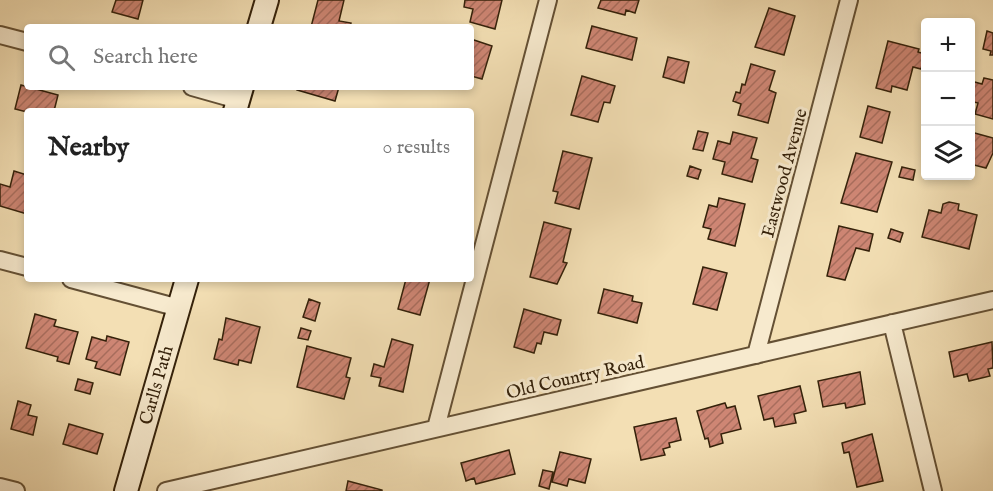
<!DOCTYPE html>
<html lang="en">
<head>
<meta charset="utf-8">
<style>
  :root { --surface:#fff; --page:#f2f2f2; --text:#222; --muted:#767676; --line:#e0e0e0 }
  body { margin:0; font-family:"IM FELL English",serif; background:var(--page); color:var(--text) }
  .controls { position:absolute; right:18px; top:18px; display:grid; overflow:hidden; border-radius:6px; box-shadow:0 3px 9px #0003 }
  .controls button { width:54px; height:54px; display:grid; place-items:center; padding:0; border:0; border-bottom:2px solid var(--line); background:var(--surface); color:var(--text); font:30px sans-serif }
  .list { margin:0; padding:0; list-style:none }
  h2 { display:flex; justify-content:space-between; align-items:center; height:78px; margin:0; padding:0 24px; font-size:26px }
  h2 small { font-size:20px; font-weight:400; color:var(--muted) }
  .icon { flex:none; width:33px; height:33px; fill:none; stroke:currentColor; stroke-width:2; stroke-linecap:round; stroke-linejoin:round }
  .map { position:relative; flex:none; width:993px; height:491px; overflow:hidden }
  .search { position:absolute; background:var(--surface); box-shadow:0 3px 9px #0003; left:24px; top:24px; width:450px; height:66px; display:flex; align-items:center; gap:15px; box-sizing:border-box; padding:0 21px; border-radius:6px; color:var(--muted); font-size:22px }
  .panel { position:absolute; background:var(--surface); box-shadow:0 3px 9px #0003; left:24px; top:108px; width:450px; height:174px; border-radius:6px }
  .map>svg:first-child { display:block }
  .building { fill:url(#building-hatch); stroke:#34210a; stroke-width:1.5 }
  .lines { fill:none; stroke-linecap:round; stroke-linejoin:round }
  .street-casing { stroke:#645034; stroke-width:20 }
  .secondary-casing { stroke:#34210a; stroke-width:26 }
  .street { stroke:#f7eace; stroke-width:16 }
  .secondary { stroke:#f7eace; stroke-width:22 }
  .labels { text-anchor:middle; stroke-width:6; stroke-linejoin:round; paint-order:stroke }
  .street-label { font-size:18px; fill:#34210a; stroke:#f7eace }
</style>
</head>
<body>
<div class="map">
<svg width="993" height="491" viewBox="0 0 993 491">
  <defs>
    <pattern id="building-hatch" width="6" height="6" patternUnits="userSpaceOnUse" patternTransform="scale(1.5)"><rect width="6" height="6" fill="#ce8674"/><path d="M-1 1l2-2M0 6l6-6M5 7l2-2" fill="none" stroke="#a86d5d"/></pattern>
  </defs>
  <rect width="100%" height="100%" fill="#f3dfb4"/>
  <filter id="stains"><feTurbulence type="fractalNoise" baseFrequency=".00333" numOctaves="4"/><feColorMatrix values="0 0 0 0 .2 0 0 0 0 .09 0 0 0 0 .02 0 0 0 .5 -.17"/></filter>
  <radialGradient id="worn" r=".72"><stop offset=".6" stop-color="#630" stop-opacity="0"/><stop offset="1" stop-color="#630" stop-opacity=".3"/></radialGradient>
  <path class="building" d="M116,0h27l-5,19 -26,-7z
    M318,0h26l-5,21 12,2 -1,4h-39z
    M465,0h37l-7,29 -25,-7 3,-13 -9,-2z
    M601,0h38l-4,13 -9,-3 -1,5 -27,-7z
    M769,8l26,8 -11,39 -29,-8z
    M592,26l45,12 -5,22 -46,-12z
    M987,31l6,2v22h-3l1,-4 -8,-2z
    M471,39l21,7 -10,33 -11,-3z
    M888,41l31,8 -1,3 7,2 -4,15 -8,-2 -6,23 -15,-4 -1,6 -15,-4z
    M668,57l21,5 -5,21 -21,-6z
    M751,64l24,7 -6,19 7,3 -8,30 -30,-8 3,-11 -8,-3 3,-9 4,1 2,-9 3,1z
    M582,76l33,10 -5,17 -6,-1 -6,20 -27,-7z
    M984,78l9,2v39l-18,-5 3,-11 -8,-2 1,-20 11,3z
    M21,85l37,10 -4,16 -27,1 -12,-3z
    M298,87h41l-4,14 -38,-11z
    M868,106l22,6 -8,31 -22,-6z
    M698,131l10,2 -5,18 -10,-2z
    M733,132l24,6 -6,20 7,2 -6,22 -30,-8 3,-12 -12,-3 5,-18 12,3z
    M971,132l22,6v15l-7,15 -16,-4z
    M563,151l29,7 -13,51 -24,-6 3,-11 -5,-1z
    M856,153l36,9 -15,50 -36,-9z
    M690,166l11,4 -3,9 -11,-3z
    M902,167l13,3 -2,10 -14,-3z
    M14,171l13,4v39l-27,-8v-22l10,3z
    M719,198l26,6 -10,42 -27,-7 3,-10 -8,-2 6,-22 8,2z
    M949,202l10,2 -1,6 19,5 -8,34 -47,-12 7,-27 12,3 2,-9z
    M544,222l27,7 -8,33 4,1 -10,21 -27,-7z
    M839,226l34,8 -4,17 -13,-3 -11,32 -18,-4z
    M891,229l12,4 -3,9 -12,-4z
    M703,267l24,6 -10,37 -24,-6z
    M406,279h24l-10,36 -22,-6z
    M604,289l29,7 -1,5 10,2 -5,20 -39,-10z
    M309,299l11,4 -5,18 -12,-4z
    M524,309l37,11 -4,15 -13,-3 -3,12 -4,-1 -3,10 -20,-6z
    M35,314l21,6 -2,6 24,6 -9,32 -12,-3 1,-4 -32,-9z
    M226,318l34,9 -9,36 -12,-3 -1,5 -24,-6 5,-20 3,1z
    M301,328l10,3 -3,9 -10,-2z
    M107,336l22,6 -9,33 -25,-7 2,-6 -11,-3 6,-22 14,4z
    M392,339l21,6 -10,47 -24,-6 2,-8 -10,-2 3,-12 10,3z
    M992,342l1,26 -5,1 2,7 -21,5 -2,-7 -13,3 -5,-25z
    M307,346l44,12 -5,19 4,1 -6,21 -47,-12z
    M860,372l5,32 -19,4 -1,-5 -22,4 -5,-26z
    M78,379l15,4 -3,11 -15,-4z
    M800,386l6,25 -12,3 2,9 -21,4 -2,-9 -9,2 -6,-24z
    M18,401l13,4 -3,10 9,2 -4,18 -22,-6z
    M725,403l2,5 8,-2 6,23 -20,5 2,9 -13,4 -2,-9 -3,1 -8,-28z
    M676,418l5,22 -12,3 1,4 -7,2 2,6 -24,5 -7,-33z
    M69,424l34,10 -6,20 -34,-10z
    M872,434l11,47 -26,6 -8,-35 -5,1 -2,-10z
    M509,450l6,24 -39,10 -2,-6 -8,3 -5,-18z
    M560,452l31,7 -6,24 -16,-4 -2,7 -15,-4z
    M543,470l10,2 -4,17 -10,-3z
    M348,481l34,9v1h-36z"/>
  <g class="lines">
    <g class="street-casing">
      <path id="street" d="M0,35l27,7
        M192,87l46,13
        M0,260l27,7
        M71,279l108,29
        M892,323l41,168
        M756,355l93,-355
        M436,428l112,-428
        M0,487l16,4
        M166,491l827,-191"/>
    </g>
    <g class="secondary-casing">
      <path id="secondary" d="M259,27l8,-27
        M235,111l7,-24
        M126,491l61,-212"/>
    </g>
    <use href="#street" class="street"/>
    <use href="#secondary" class="secondary"/>
  </g>
  <g class="labels">
    <g class="street-label">
      <text transform="translate(784 173) rotate(-75)" y="6">Eastwood Avenue</text>
      <text transform="translate(575 377) rotate(-13)" y="6">Old Country Road</text>
      <text transform="translate(156 385) rotate(-74)" y="6">Carlls Path</text>
    </g>
  </g>
  <rect width="100%" height="100%" filter="url(#stains)"/>
  <rect width="100%" height="100%" fill="url(#worn)"/>
</svg>
<div class="controls">
<button>+</button>
<button>−</button>
<button><svg class="icon" aria-label="layers" viewBox="0 0 24 24"><path d="M12 4l9 5-9 5-9-5zM3 14l9 5 9-5"/></svg></button>
</div>
<div class="search"><svg class="icon" aria-label="search" viewBox="0 0 24 24"><circle cx="10" cy="10" r="6"/><path d="M15 15l6 6"/></svg>Search here</div>
<section class="panel">
<h2>Nearby<small>0 results</small></h2>
<ul class="list">
</ul>
</section>
</div>
</body>
</html>
